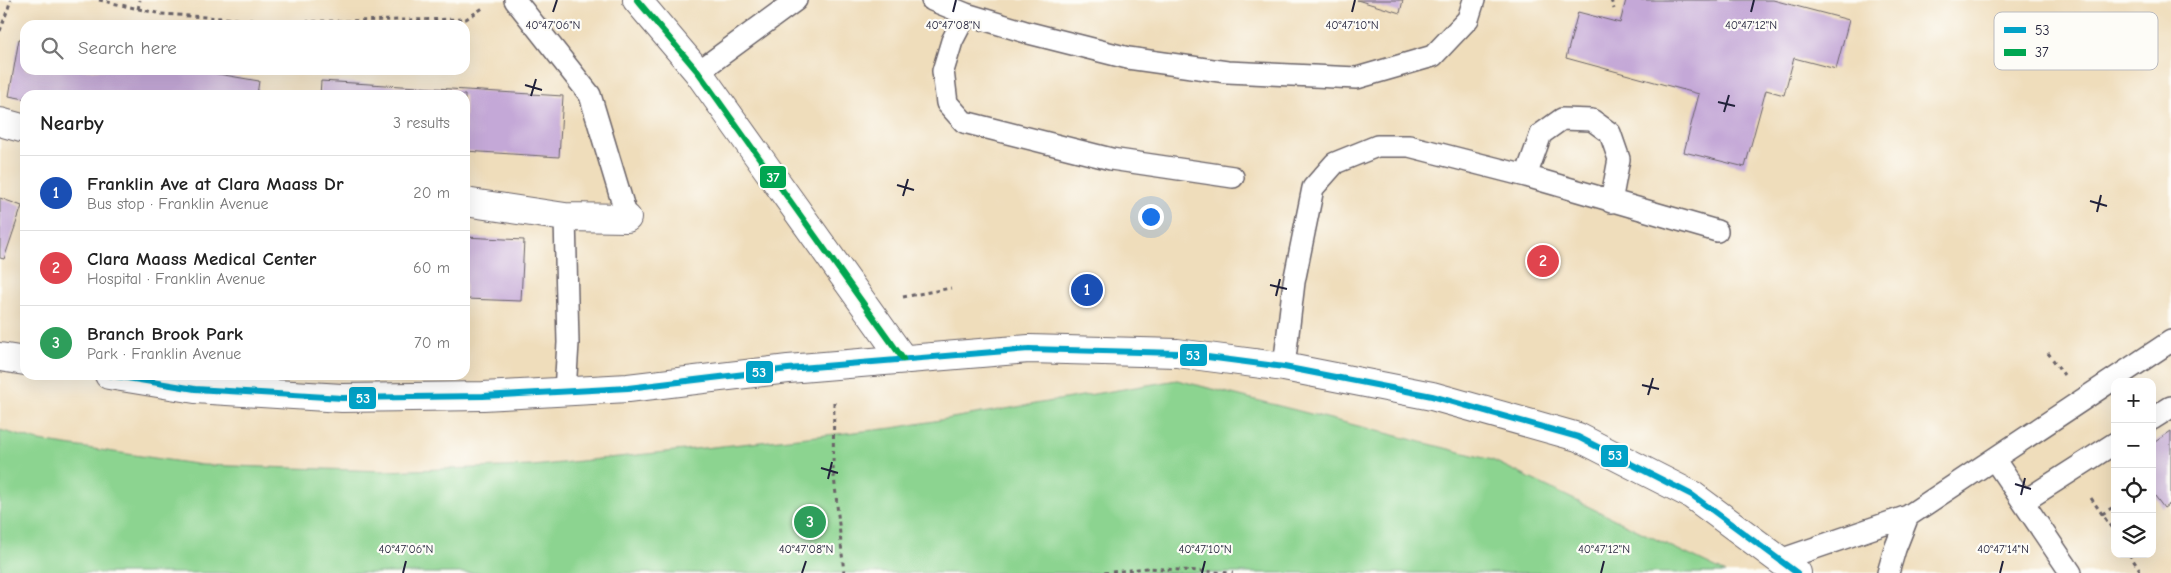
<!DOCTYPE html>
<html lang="en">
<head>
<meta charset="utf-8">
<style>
  :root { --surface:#fff; --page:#f6f6f6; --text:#222; --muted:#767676; --line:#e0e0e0; --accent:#d93025 }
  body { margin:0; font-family:"Comic Neue",sans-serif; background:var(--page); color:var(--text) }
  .controls { position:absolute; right:15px; bottom:15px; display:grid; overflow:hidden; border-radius:10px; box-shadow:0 5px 20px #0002 }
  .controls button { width:45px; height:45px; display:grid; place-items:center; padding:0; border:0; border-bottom:1px solid var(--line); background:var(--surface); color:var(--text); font:25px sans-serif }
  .you { position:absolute; left:1150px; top:216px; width:18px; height:18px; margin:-12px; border:4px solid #fff; border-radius:50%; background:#1a73e8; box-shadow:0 0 0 8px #1a73e833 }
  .badge { display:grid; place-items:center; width:32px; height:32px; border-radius:50%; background:var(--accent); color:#fff; font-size:16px; font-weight:700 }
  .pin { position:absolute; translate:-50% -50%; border:2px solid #fff; box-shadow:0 1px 5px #0006 }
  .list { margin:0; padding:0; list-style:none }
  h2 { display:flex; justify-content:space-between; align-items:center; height:65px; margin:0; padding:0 20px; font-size:21px }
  h2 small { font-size:16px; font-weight:400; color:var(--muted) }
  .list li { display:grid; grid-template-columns:32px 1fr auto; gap:15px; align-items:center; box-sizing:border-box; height:75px; padding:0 20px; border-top:1px solid var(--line) }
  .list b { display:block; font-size:19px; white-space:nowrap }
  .list p { margin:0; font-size:16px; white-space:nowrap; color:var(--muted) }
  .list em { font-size:16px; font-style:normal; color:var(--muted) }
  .icon { flex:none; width:28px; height:28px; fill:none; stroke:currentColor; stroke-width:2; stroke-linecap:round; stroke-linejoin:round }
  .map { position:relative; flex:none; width:2171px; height:573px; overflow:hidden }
  .search { position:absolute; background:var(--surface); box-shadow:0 5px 20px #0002; left:20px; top:20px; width:450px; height:55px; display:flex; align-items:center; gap:12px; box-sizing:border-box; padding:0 18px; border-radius:15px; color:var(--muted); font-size:19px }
  .panel { position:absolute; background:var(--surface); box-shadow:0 5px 20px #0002; left:20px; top:90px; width:450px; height:290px; border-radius:15px }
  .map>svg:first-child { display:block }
  .green { fill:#8cd490; stroke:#577b66 }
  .building { fill:#c4a8d7 }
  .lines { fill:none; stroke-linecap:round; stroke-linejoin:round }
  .lane-casing { stroke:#6a6368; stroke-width:24 }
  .street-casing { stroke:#6a6368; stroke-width:30 }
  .secondary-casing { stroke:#6a6368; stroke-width:30 }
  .path { stroke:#6a6368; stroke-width:3; stroke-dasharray:4 4; stroke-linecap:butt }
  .lane { stroke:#fff; stroke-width:21 }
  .street { stroke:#fff; stroke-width:28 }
  .secondary { stroke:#fff; stroke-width:28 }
  .bus-1-casing { stroke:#fdfcf7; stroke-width:10 }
  .bus-2-casing { stroke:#fdfcf7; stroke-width:10 }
  .bus-1 { stroke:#02a2c7; stroke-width:6 }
  .bus-2 { stroke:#00a651; stroke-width:6 }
  .ticks { fill:none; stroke:#22223b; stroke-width:2 }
  .key { fill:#fdfcf7; stroke:#bbbbbf; stroke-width:1 }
  .key-label { font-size:14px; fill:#22223b }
  .ticks-label { font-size:12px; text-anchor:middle; fill:#22223b; stroke:#fdfcf7; stroke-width:4.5; stroke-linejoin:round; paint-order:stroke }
  .line-badge { stroke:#fdfcf7; stroke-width:2 }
  .badge-label { font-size:14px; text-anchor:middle; font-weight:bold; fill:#fff }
</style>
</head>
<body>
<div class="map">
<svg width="2171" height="573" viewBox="0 0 2171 573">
  <rect width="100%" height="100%" fill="#fdfcf7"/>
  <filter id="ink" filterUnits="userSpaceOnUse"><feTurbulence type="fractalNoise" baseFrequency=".02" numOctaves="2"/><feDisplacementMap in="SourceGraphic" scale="10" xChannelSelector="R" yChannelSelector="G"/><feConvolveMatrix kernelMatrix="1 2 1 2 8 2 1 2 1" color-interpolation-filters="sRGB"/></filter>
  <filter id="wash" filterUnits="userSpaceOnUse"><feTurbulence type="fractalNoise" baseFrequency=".0096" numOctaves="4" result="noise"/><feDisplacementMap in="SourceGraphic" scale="20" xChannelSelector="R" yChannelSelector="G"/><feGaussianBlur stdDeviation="1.12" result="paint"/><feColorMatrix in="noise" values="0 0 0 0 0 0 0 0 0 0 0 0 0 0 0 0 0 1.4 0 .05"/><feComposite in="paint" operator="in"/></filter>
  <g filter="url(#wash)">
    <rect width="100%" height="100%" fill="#efddbb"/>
    <path class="green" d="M1177,380l315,80 234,113h-1726v-143l39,11 163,24 182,6 149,-5 360,-38z"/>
    <g id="blocks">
      <path class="building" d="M1357,0h46l-3,13z
        M1626,0h147l76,20 -13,49 -42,-11 -10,37 -18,-5 -21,77 -61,-15 15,-58 -133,-36 12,-46 42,11z
        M19,39l6,1v30h170l64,11 -2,14h-232v4l-16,-3z
        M321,81l242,15 -4,61 -94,-6v-56h-145z
        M0,198l22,8 -18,53 -4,-1z
        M465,237l59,3 -3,61 -56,-2z
        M2171,431v72l-7,5 -12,-16v-48z"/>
    </g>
  </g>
  <g filter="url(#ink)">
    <use href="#blocks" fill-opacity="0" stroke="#6a6368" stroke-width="1"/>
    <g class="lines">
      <g class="lane-casing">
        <path id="lane" d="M515,0l75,95 37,123
          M932,0l34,14 63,19 99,25 99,14 130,6 76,-22 35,-37 6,-19
          M966,14l-14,27 -9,30 4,32 17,19 147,37 122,18
          M698,72l98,-72
          M1526,176l15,-42 21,-15 30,1 18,13 9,26 -8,43
          M565,217l3,126 -3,48
          M1284,367l10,-85 19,-94 22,-25 42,-17h32l117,30 191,55
          M2152,419l19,-12
          M1994,459l77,114
          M2023,502l92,-59
          M1780,560l128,-44 263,-175
          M1888,573l7,-24 13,-33"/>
      </g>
      <g class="street-casing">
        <path id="street" d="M637,0l61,72 205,287
          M0,122l25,7
          M465,202l100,15 62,1"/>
      </g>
      <g class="secondary-casing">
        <path id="secondary" d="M0,357l25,4
          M109,375l86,14 147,9 141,-2 145,-8 160,-19 241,-20 148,4 107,14 148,29 146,41 114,58 105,78"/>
      </g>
      <path class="path" d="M99,0l62,14 119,8 186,-3 17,-11
        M1611,0l3,9
        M138,9l2,-9
        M0,31l11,-31
        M903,297l48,-9
        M2048,353l16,22
        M834,402l-1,64 11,107
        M2091,498l24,35
        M2102,514l13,-8
        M2129,554l13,19
        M1104,573l43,-5 86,5"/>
      <use href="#lane" class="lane"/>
      <use href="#street" class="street"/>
      <use href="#secondary" class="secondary"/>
      <g class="bus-1-casing">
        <path id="bus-1" d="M109,375l86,14 147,9 141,-2 145,-8 160,-19 241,-20 148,4 107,14 148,29 146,41 114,58 105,78"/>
      </g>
      <g class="bus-2-casing">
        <path id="bus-2" d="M637,0l61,72 205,287"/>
      </g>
      <use href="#bus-1" class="bus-1"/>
      <use href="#bus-2" class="bus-2"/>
    </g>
  </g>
  <path class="ticks" d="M553,12l4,-12M953,12l3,-12M1352,12l3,-12M1751,12l3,-12M525,85l17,5M531,96l5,-17M1718,102l17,4M1724,112l5,-17M897,185l17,5M903,196l5,-17M2090,201l17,5M2097,212l4,-17M1270,285l17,4M1276,296l4,-17M1642,385l17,4M1648,395l5,-17M821,468l17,5M828,479l4,-17M2015,484l16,5M2021,495l4,-17M403,573l3,-12M802,573l4,-12M1202,573l3,-12M1601,573l3,-12M2000,573l3,-12"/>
  <rect x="1994" y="12" width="164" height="58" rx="8" class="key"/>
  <rect x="2004" y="27" width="22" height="6" fill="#02a2c7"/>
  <rect x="2004" y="49" width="22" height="7" fill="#00a651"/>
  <g class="key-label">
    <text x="2035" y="35">53</text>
    <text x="2035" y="57">37</text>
  </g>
  <g class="ticks-label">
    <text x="553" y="29">40°47'06"N</text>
    <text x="953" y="29">40°47'08"N</text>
    <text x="1352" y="29">40°47'10"N</text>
    <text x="1751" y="29">40°47'12"N</text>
    <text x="406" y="553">40°47'06"N</text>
    <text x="806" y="553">40°47'08"N</text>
    <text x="1205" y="553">40°47'10"N</text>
    <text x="1604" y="553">40°47'12"N</text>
    <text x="2003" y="553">40°47'14"N</text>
  </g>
  <g class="line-badge">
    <rect x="759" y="165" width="28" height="24" rx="5" fill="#00a651"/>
    <rect x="1179" y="343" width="29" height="24" rx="5" fill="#02a2c7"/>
    <rect x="745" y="360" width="29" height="24" rx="5" fill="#02a2c7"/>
    <rect x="348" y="386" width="29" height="24" rx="5" fill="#02a2c7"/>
    <rect x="1600" y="444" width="29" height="24" rx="5" fill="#02a2c7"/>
  </g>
  <g class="badge-label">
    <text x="773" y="182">37</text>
    <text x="1193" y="360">53</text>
    <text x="759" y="377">53</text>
    <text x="363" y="403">53</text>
    <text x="1615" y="460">53</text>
  </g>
</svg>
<div class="controls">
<button>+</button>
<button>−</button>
<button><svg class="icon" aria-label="locate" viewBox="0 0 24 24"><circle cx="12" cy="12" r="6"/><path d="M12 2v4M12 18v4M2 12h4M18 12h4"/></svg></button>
<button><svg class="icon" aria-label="layers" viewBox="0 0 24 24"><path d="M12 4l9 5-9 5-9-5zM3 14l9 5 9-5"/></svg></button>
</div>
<div class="you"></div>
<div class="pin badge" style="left:1087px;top:290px;background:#1a4fb4">1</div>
<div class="pin badge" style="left:1543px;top:261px;background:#e0444e">2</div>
<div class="pin badge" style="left:810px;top:522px;background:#2e9e5b">3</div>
<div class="search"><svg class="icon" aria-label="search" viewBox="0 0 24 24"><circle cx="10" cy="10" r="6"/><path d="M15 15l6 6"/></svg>Search here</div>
<section class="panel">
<h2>Nearby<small>3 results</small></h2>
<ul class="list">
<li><span class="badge" style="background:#1a4fb4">1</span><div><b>Franklin Ave at Clara Maass Dr</b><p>Bus stop · Franklin Avenue</p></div><em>20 m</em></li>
<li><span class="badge" style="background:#e0444e">2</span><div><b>Clara Maass Medical Center</b><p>Hospital · Franklin Avenue</p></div><em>60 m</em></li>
<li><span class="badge" style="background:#2e9e5b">3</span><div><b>Branch Brook Park</b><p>Park · Franklin Avenue</p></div><em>70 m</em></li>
</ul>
</section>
</div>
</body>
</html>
